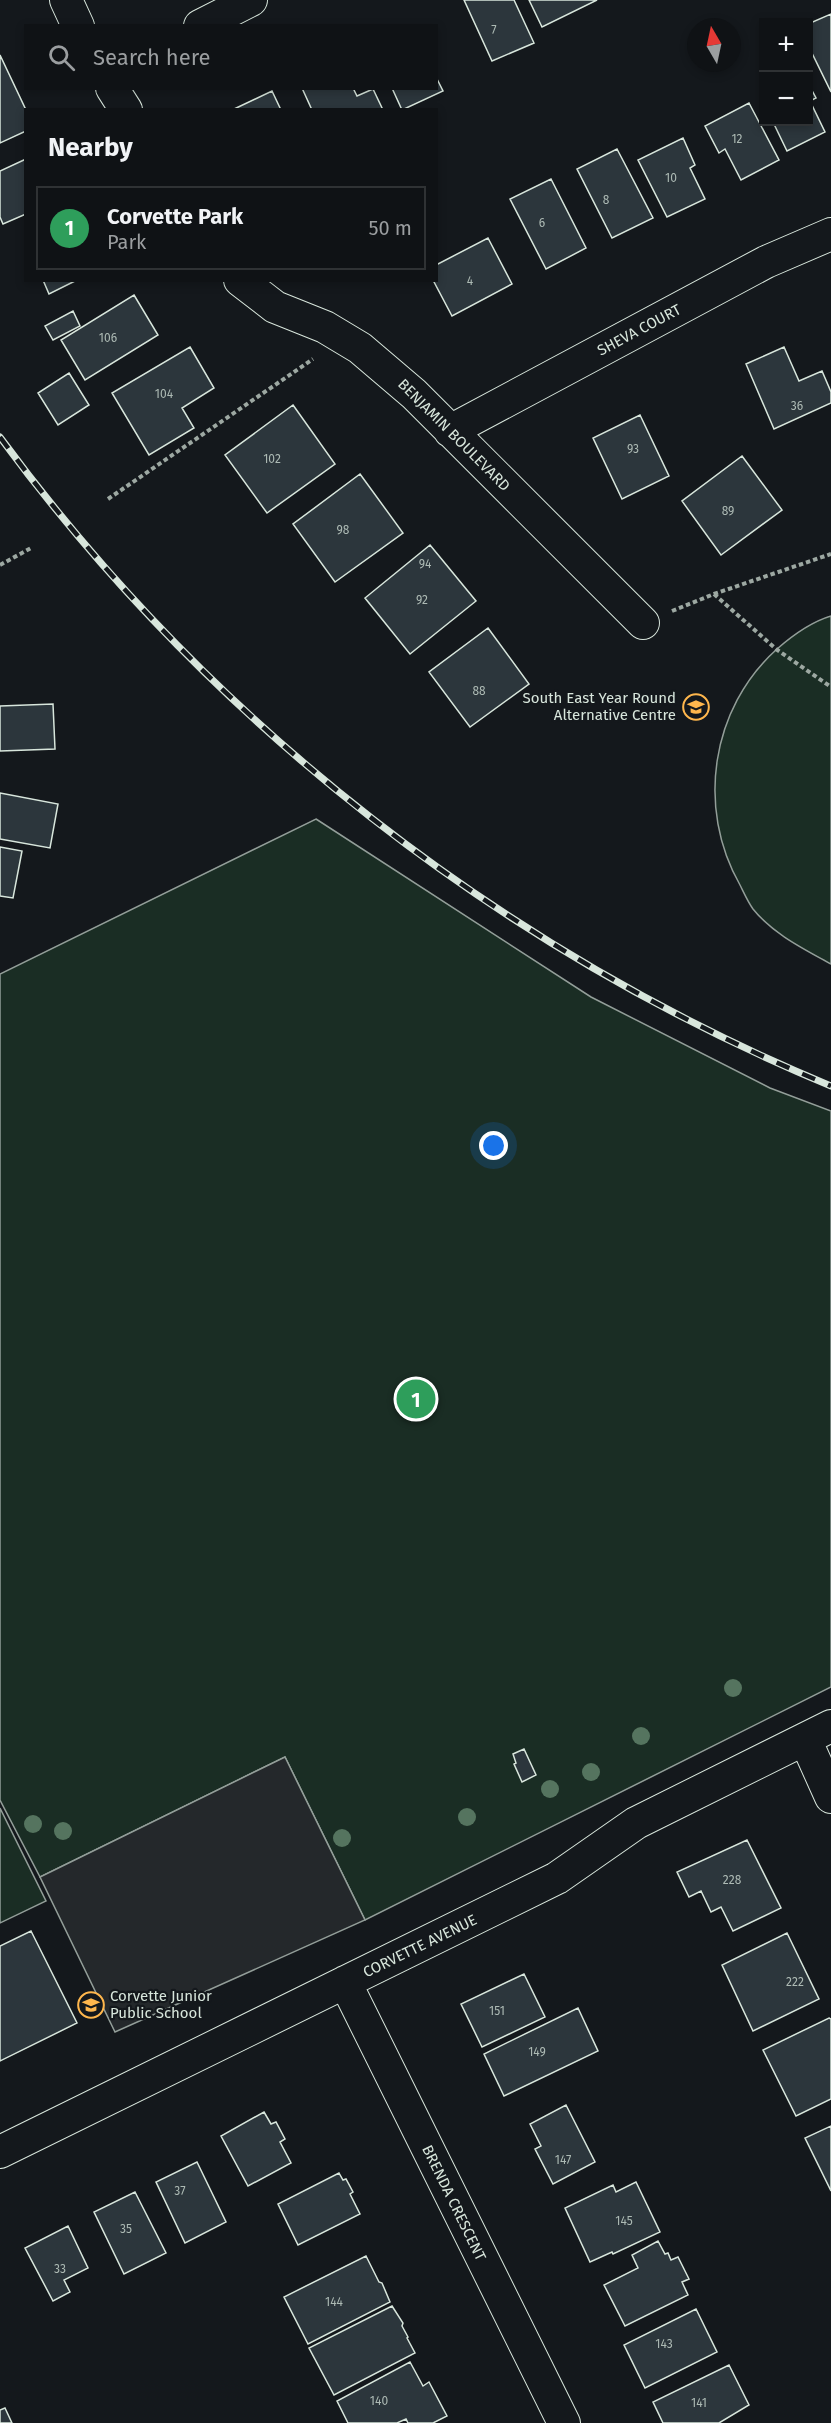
<!DOCTYPE html>
<html lang="en">
<head>
<meta charset="utf-8">
<style>
  :root { --surface:#0f1215; --page:#181b1e; --text:#f1f3f6; --muted:#9b9ea0; --line:#2f3234; --accent:#2563eb }
  body { margin:0; font-family:"Fira Sans",sans-serif; background:var(--page); color:var(--text) }
  .controls { position:absolute; right:18px; top:18px; display:grid; overflow:hidden; border-radius:0px; box-shadow:0 3px 9px #0003 }
  .controls button { width:54px; height:54px; display:grid; place-items:center; padding:0; border:0; border-bottom:2px solid var(--line); background:var(--surface); color:var(--text); font:30px sans-serif }
  .compass { position:absolute; left:687px; top:18px; width:54px; height:54px; border-radius:50%; background:var(--surface); box-shadow:0 3px 9px #0003; rotate:351deg }
  .you { position:absolute; left:494px; top:1146px; width:21px; height:21px; margin:-15px; border:4px solid #fff; border-radius:50%; background:#1a73e8; box-shadow:0 0 0 9px #1a73e833 }
  .badge { display:grid; place-items:center; width:39px; height:39px; border-radius:50%; background:var(--accent); color:#fff; font-size:20px; font-weight:700 }
  .pin { position:absolute; translate:-50% -50%; border:3px solid #fff; box-shadow:0 2px 6px #0006 }
  .list { margin:0; padding:0; list-style:none }
  h2 { display:flex; justify-content:space-between; align-items:center; height:78px; margin:0; padding:0 24px; font-size:26px }
  h2 small { font-size:20px; font-weight:400; color:var(--muted) }
  .list li { display:grid; grid-template-columns:39px 1fr auto; gap:18px; align-items:center; box-sizing:border-box; height:84px; margin:0 12px 12px; padding:0 12px; border:2px solid var(--line); border-radius:0px }
  .list b { display:block; font-size:22px; white-space:nowrap }
  .list p { margin:0; font-size:20px; white-space:nowrap; color:var(--muted) }
  .list em { font-size:20px; font-style:normal; color:var(--muted) }
  .icon { flex:none; width:33px; height:33px; fill:none; stroke:currentColor; stroke-width:2; stroke-linecap:round; stroke-linejoin:round }
  .map { position:relative; flex:none; width:831px; height:2423px; overflow:hidden }
  .search { position:absolute; background:var(--surface); box-shadow:0 3px 9px #0003; left:24px; top:24px; width:414px; height:66px; display:flex; align-items:center; gap:15px; box-sizing:border-box; padding:0 21px; border-radius:0px; color:var(--muted); font-size:22px }
  .panel { position:absolute; background:var(--surface); box-shadow:0 3px 9px #0003; left:24px; top:108px; width:414px; height:174px; border-radius:0px }
  .map>svg:first-child { display:block }
  .green { fill:#1a2d24; stroke:#939e99; stroke-width:1.5 }
  .parking { fill:#24282b; stroke:#939e99; stroke-width:1.5 }
  .building { fill:#2c363c; stroke:#d8e6dc; stroke-width:1.5 }
  .lines { fill:none; stroke-linecap:round; stroke-linejoin:round }
  .minor-casing { stroke:#d8e6dc; stroke-width:34 }
  .path { stroke:#9da8a2; stroke-width:4; stroke-dasharray:4.5 3; stroke-linecap:butt }
  .minor { stroke:#14181c; stroke-width:32 }
  .rail-casing { stroke:#d8e6dc; stroke-width:7 }
  .rail { stroke:#14181c; stroke-width:4.5; stroke-dasharray:14; stroke-linecap:butt }
  .tree { fill:#55745f }
  .labels { text-anchor:middle; stroke-width:4.5; stroke-linejoin:round; paint-order:stroke }
  .number-label { font-size:12px; fill:#adbab4 }
  .street-label { font-size:15px; fill:#d8e6dc; stroke:#14181c }
  .poi-label { font-size:15px; fill:#d8e6dc; stroke:#14181c; text-anchor:end }
</style>
</head>
<body>
<div class="map">
<svg width="831" height="2423" viewBox="0 0 831 2423">
  <rect width="100%" height="100%" fill="#14181c"/>
  <path class="green" d="M831,616v348c-27,-15 -58,-30 -78,-55 -5,-7 -9,-16 -13,-24 -44,-77 -29,-177 37,-236 16,-14 34,-27 54,-33z
    M316,819l275,178 179,91 61,23v576l-466,233 -80,-163 -245,120 -40,-77v-826z
    M0,1808l46,93 -46,22z"/>
  <path class="parking" d="M285,1757l80,163 -250,112 -75,-155z"/>
  <path class="building" d="M464,0h50l20,43 -42,18z
    M529,0h68l-55,27z
    M831,14v78l-23,-47v-21z
    M0,55l26,55v21l-26,12z
    M436,77l7,14 -41,19 -10,-22h44z
    M808,83l8,15 -6,3 15,31 -38,19 -14,-29h35z
    M302,88h51l4,8 16,-7 10,21h-71z
    M272,91l9,19h-49z
    M749,103l30,57 -38,20 -16,-31 -6,4 -14,-27z
    M683,138l12,27 -5,3 15,31 -38,18 -29,-57z
    M617,149l36,69 -41,20 -35,-69z
    M26,159v55l-23,10 -3,-7v-46z
    M551,179l35,69 -40,21 -36,-70z
    M488,238l24,46 -60,32 -19,-36h3v-15z
    M43,280h34l-28,14z
    M134,295l24,40 -73,45 -24,-40z
    M73,311l7,15 -27,14 -8,-14z
    M190,347l24,41 -32,20 12,20 -45,27 -37,-62z
    M784,347l15,34 23,-10 9,21v11l-57,26 -28,-65z
    M69,373l20,32 -31,20 -20,-32z
    M293,405l42,59 -68,49 -42,-58z
    M640,415l29,61 -47,23 -29,-61z
    M742,456l40,54 -61,45 -39,-54z
    M360,474l43,59 -68,49 -42,-58z
    M430,545l46,56 -66,53 -45,-56z
    M488,628l41,56 -59,43 -41,-55z
    M53,704l2,45 -55,2v-45z
    M0,793l58,11 -8,44 -50,-9z
    M0,847l22,4 -9,47 -13,-2z
    M524,1749l12,26 -14,7 -8,-18 2,-1 -3,-9z
    M747,1840l34,68 -48,23 -12,-24 -10,5 -10,-21 -12,6 -12,-25z
    M31,1931l46,92 -77,38v-115z
    M787,1933l32,66 -66,32 -31,-66z
    M524,1974l21,43 -63,30 -21,-43z
    M578,2008l20,43 -94,45 -20,-42z
    M829,2018l2,1v80l-35,17 -33,-66z
    M566,2105l29,57 -42,22 -18,-35 6,-3 -11,-22z
    M264,2112l7,12 5,-2 9,17 -5,3 11,21 -43,23 -27,-50z
    M831,2126v65l-26,-53z
    M197,2162l29,60 -41,21 -29,-61z
    M339,2173l4,7 3,-1 7,13 -3,2 10,20 -62,31 -20,-41z
    M636,2182l24,50 -47,22 -1,-2 -22,10 -25,-54 48,-23 3,7z
    M135,2192l31,61 -42,21 -30,-62z
    M68,2226l20,42 -24,12 6,12 -17,9 -28,-53z
    M658,2241l7,13 3,-1 3,7 7,-3 11,22 -7,3 6,13 -63,31 -21,-41 34,-17 -6,-13z
    M366,2256l13,26 3,1 8,19 -82,42 -24,-47z
    M392,2306l11,17 -1,3 6,11 -1,1 8,15 -81,42 -25,-47z
    M696,2309l21,43 -72,36 -21,-43z
    M410,2362l13,24 6,-4 18,34 -14,7h-25l-2,-4 -9,4h-49l-11,-22z
    M729,2365l20,40 -30,18h-56l-10,-21z
    M5,2408l7,15h-12v-13z"/>
  <g class="lines">
    <g class="minor-casing">
      <path id="minor" d="M66,0l12,26
        M200,26l51,-26
        M112,88l14,22
        M240,280l35,27 50,20 35,21 54,46 229,229
        M450,431l316,-169 65,-28
        M805,1739l26,58
        M345,1982l219,441
        M0,2152l557,-274 79,-55 195,-97"/>
    </g>
    <path class="path" d="M108,499l205,-140
      M0,565l31,-17
      M714,594l62,55 55,38
      M672,611l42,-17 117,-40"/>
    <use href="#minor" class="minor"/>
    <g class="rail-casing">
      <path id="rail" d="M0,437c210,286 503,513 831,649"/>
    </g>
    <use href="#rail" class="rail"/>
  </g>
  <g class="tree">
    <circle cx="733" cy="1688" r="9"/>
    <circle cx="641" cy="1736" r="9"/>
    <circle cx="591" cy="1772" r="9"/>
    <circle cx="550" cy="1789" r="9"/>
    <circle cx="467" cy="1817" r="9"/>
    <circle cx="33" cy="1824" r="9"/>
    <circle cx="63" cy="1831" r="9"/>
    <circle cx="342" cy="1838" r="9"/>
  </g>
  <defs>
    <g id="school-ring" transform="scale(1.35)"><circle r="9.5" fill="#14181c" stroke="#ffb74d" stroke-width="1.5"/><path d="M0-5L7-2L0 1L-7-2ZM-4 1L0 2.5L4 1V4Q0 6-4 4Z" fill="#ffb74d"/></g>
  </defs>
  <g fill-rule="evenodd">
    <use href="#school-ring" x="696" y="707"/>
    <use href="#school-ring" x="91" y="2005"/>
  </g>
  <g class="labels">
    <g class="number-label">
      <text x="494" y="34">7</text>
      <text x="737" y="143">12</text>
      <text x="671" y="182">10</text>
      <text x="606" y="204">8</text>
      <text x="542" y="227">6</text>
      <text x="470" y="285">4</text>
      <text x="108" y="342">106</text>
      <text x="164" y="398">104</text>
      <text x="797" y="410">36</text>
      <text x="633" y="453">93</text>
      <text x="272" y="463">102</text>
      <text x="728" y="515">89</text>
      <text x="343" y="534">98</text>
      <text x="425" y="568">94</text>
      <text x="422" y="604">92</text>
      <text x="479" y="695">88</text>
      <text x="732" y="1884">228</text>
      <text x="795" y="1986">222</text>
      <text x="497" y="2015">151</text>
      <text x="537" y="2056">149</text>
      <text x="563" y="2164">147</text>
      <text x="180" y="2195">37</text>
      <text x="624" y="2225">145</text>
      <text x="126" y="2233">35</text>
      <text x="60" y="2273">33</text>
      <text x="334" y="2306">144</text>
      <text x="664" y="2348">143</text>
      <text x="379" y="2405">140</text>
      <text x="699" y="2407">141</text>
    </g>
    <g class="street-label">
      <text transform="translate(639 330) rotate(-28)" y="5">SHEVA COURT</text>
      <text transform="translate(454 435) rotate(45)" y="5">BENJAMIN BOULEVARD</text>
      <text transform="translate(420 1946) rotate(-26)" y="5">CORVETTE AVENUE</text>
      <text transform="translate(454 2203) rotate(64)" y="5">BRENDA CRESCENT</text>
    </g>
    <g class="poi-label">
      <text x="676" y="703">South East Year Round<tspan x="676" dy="17">Alternative Centre</tspan></text>
      <text x="110" y="2001" text-anchor="start">Corvette Junior<tspan x="110" dy="17">Public School</tspan></text>
    </g>
  </g>
</svg>
<div class="controls">
<button>+</button>
<button>−</button>
</div>
<svg class="compass" viewBox="-18 -18 36 36"><path d="M0-13l5 13h-10z" fill="#e53935"/><path d="M0 13l5-13h-10z" fill="#9b9ea0"/></svg>
<div class="you"></div>
<div class="pin badge" style="left:416px;top:1399px;background:#2e9e5b">1</div>
<div class="search"><svg class="icon" aria-label="search" viewBox="0 0 24 24"><circle cx="10" cy="10" r="6"/><path d="M15 15l6 6"/></svg>Search here</div>
<section class="panel">
<h2>Nearby<small></small></h2>
<ul class="list">
<li><span class="badge" style="background:#2e9e5b">1</span><div><b>Corvette Park</b><p>Park</p></div><em>50 m</em></li>
</ul>
</section>
</div>
</body>
</html>
